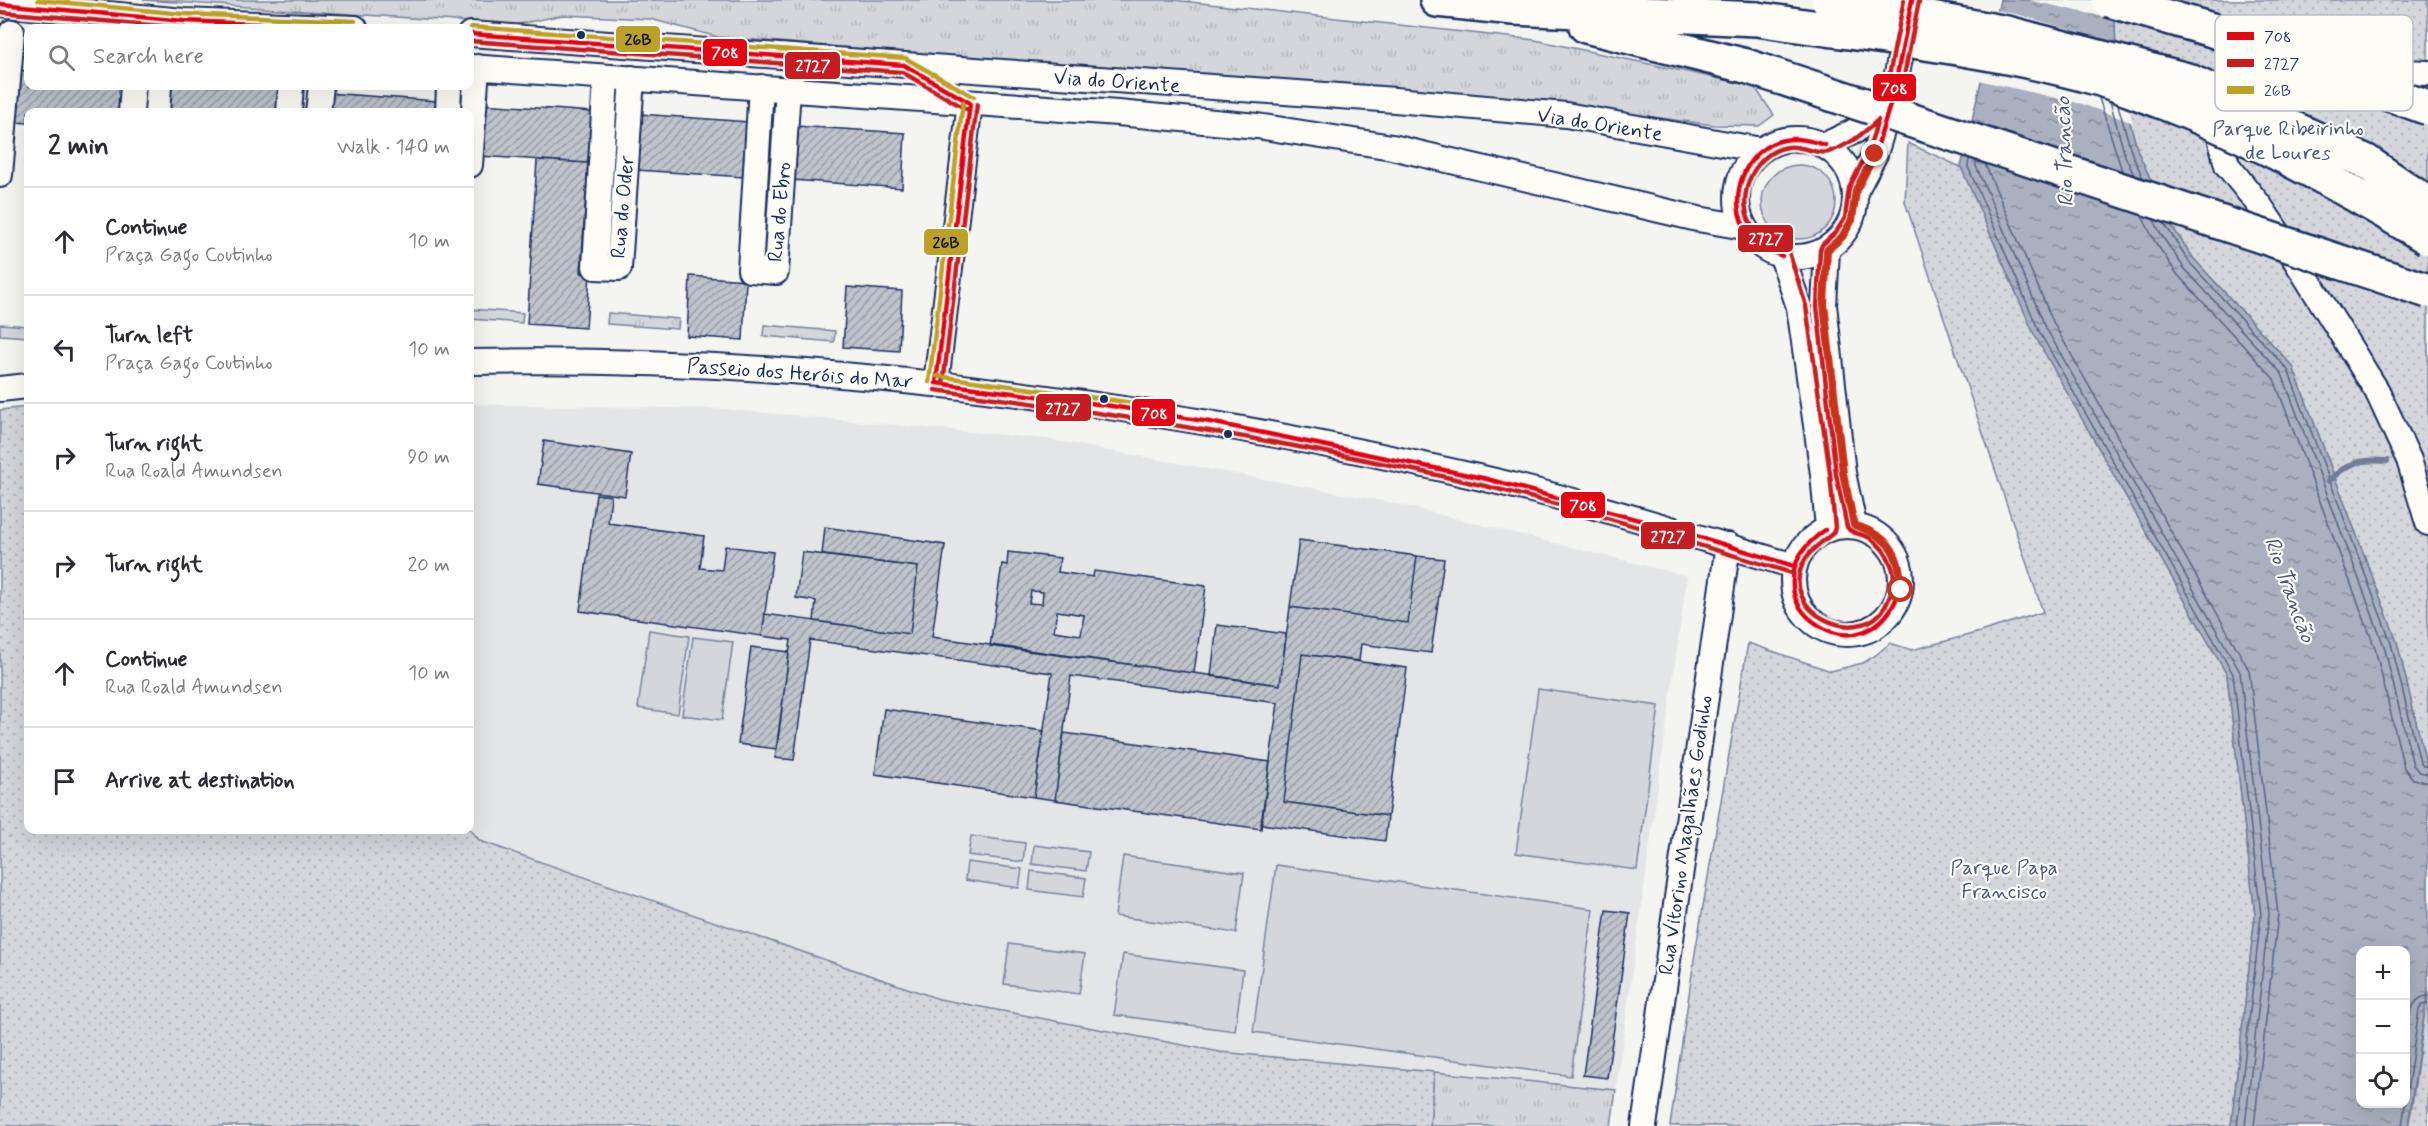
<!DOCTYPE html>
<html lang="en">
<head>
<meta charset="utf-8">
<style>
  :root { --surface:#fff; --page:#f2f2f3; --text:#2b2b33; --muted:#7c7c81; --line:#e1e1e2 }
  body { margin:0; font-family:Mynerve,sans-serif; background:var(--page); color:var(--text) }
  .controls { position:absolute; right:18px; bottom:18px; display:grid; overflow:hidden; border-radius:12px; box-shadow:0 6px 24px #0002 }
  .controls button { width:54px; height:54px; display:grid; place-items:center; padding:0; border:0; border-bottom:2px solid var(--line); background:var(--surface); color:var(--text); font:30px sans-serif }
  .stop { position:absolute; width:18px; height:18px; margin:-14px; border:4px solid #c8321e; border-radius:50%; background:#fff }
  .stop.end { background:#c8321e; border-color:#fff; box-shadow:0 2px 6px #0008 }
  .list { margin:0; padding:0; list-style:none }
  h2 { display:flex; justify-content:space-between; align-items:center; height:78px; margin:0; padding:0 24px; font-size:26px }
  h2 small { font-size:20px; font-weight:400; color:var(--muted) }
  .list li { display:grid; grid-template-columns:39px 1fr auto; gap:18px; align-items:center; box-sizing:border-box; height:108px; padding:0 24px; border-top:2px solid var(--line) }
  .list b { display:block; font-size:22px; white-space:nowrap }
  .list p { margin:0; font-size:20px; white-space:nowrap; color:var(--muted) }
  .list em { font-size:20px; font-style:normal; color:var(--muted) }
  .icon { flex:none; width:33px; height:33px; fill:none; stroke:currentColor; stroke-width:2; stroke-linecap:round; stroke-linejoin:round }
  .map { position:relative; flex:none; width:2428px; height:1126px; overflow:hidden }
  .search { position:absolute; background:var(--surface); box-shadow:0 6px 24px #0002; left:24px; top:24px; width:450px; height:66px; display:flex; align-items:center; gap:15px; box-sizing:border-box; padding:0 21px; border-radius:12px; color:var(--muted); font-size:22px }
  .panel { position:absolute; background:var(--surface); box-shadow:0 6px 24px #0002; left:24px; top:108px; width:450px; height:726px; border-radius:12px }
  .map>svg:first-child { display:block }
  .built { fill:#e4e5e6 }
  .grass { fill:url(#grass-tufts); stroke:#78829c; stroke-width:1.5 }
  .park { fill:url(#park-dots); stroke:#78829c; stroke-width:1.5 }
  .garden { fill:#d4d6db; stroke:#78829c; stroke-width:1.5 }
  .water { fill:url(#water-ripples); stroke:#717c98; stroke-width:1.5; fill-rule:evenodd }
  .pier { fill:#f4f4f1 }
  .lines { fill:none; stroke-linecap:round; stroke-linejoin:round }
  .shore { stroke:#546385; stroke-width:1.5 }
  .stream { stroke:#717c98; stroke-width:6 }
  .building { fill:url(#building-hatch); stroke:#1b2f5e; stroke-width:1.5; fill-rule:evenodd }
  .minor-casing { stroke:#1b2f5e; stroke-width:28 }
  .highway-casing { stroke:#1b2f5e; stroke-width:38 }
  .minor { stroke:#fdfcf7; stroke-width:24 }
  .highway { stroke:#fdfcf7; stroke-width:33 }
  .highway-bridge-casing { stroke:#1b2f5e; stroke-width:38; stroke-linecap:butt }
  .highway-bridge { stroke:#fdfcf7; stroke-width:33 }
  .bus-1-casing { stroke:#fdfcf7; stroke-width:9 }
  .bus-2-casing { stroke:#fdfcf7; stroke-width:9 }
  .bus-3-casing { stroke:#fdfcf7; stroke-width:9 }
  .bus-1 { stroke:#e30613; stroke-width:4.5 }
  .bus-2 { stroke:#c61d23; stroke-width:4.5 }
  .bus-3 { stroke:#bba12a; stroke-width:4.5 }
  .route { stroke:#c8321e; stroke-width:8 }
  .bus-dot { fill:#1b2f5e; stroke:#fdfcf7; stroke-width:2 }
  .labels { text-anchor:middle; stroke-width:4.5; stroke-linejoin:round; paint-order:stroke }
  .street-label { font-size:21px; fill:#1b2f5e; stroke:#fdfcf7 }
  .park-label { font-size:21px; fill:#49597d; stroke:#fdfcf7 }
  .water-label { font-size:22px; font-style:italic; fill:#46567b; stroke:#fdfcf7 }
  .key { fill:#fdfcf7; stroke:#b9bec9; stroke-width:1.5 }
  .key-label { font-size:16px; fill:#1b2f5e }
  .line-badge { stroke:#fdfcf7; stroke-width:2 }
  .badge-label { font-size:16px; text-anchor:middle; font-weight:bold; fill:#fff }
  .pale-badge-label { font-size:16px; text-anchor:middle; font-weight:bold; fill:#111 }
</style>
</head>
<body>
<div class="map">
<svg width="2428" height="1126" viewBox="0 0 2428 1126">
  <defs>
    <pattern id="grass-tufts" width="24" height="20" patternUnits="userSpaceOnUse" patternTransform="scale(1.5)"><rect width="24" height="20" fill="#d4d6db"/><path d="M3 7l-1-3M5 7V3M7 7l1-3M15 17l-1-3M17 17v-4M19 17l1-3" fill="none" stroke="#b5b8be"/></pattern>
    <pattern id="park-dots" width="8" height="8" patternUnits="userSpaceOnUse" patternTransform="scale(1.5)"><rect width="8" height="8" fill="#d4d6db"/><path d="M2 2h.1M6 6h.1" fill="none" stroke="#b5b8be" stroke-width="1.8" stroke-linecap="round"/></pattern>
    <pattern id="water-ripples" width="26" height="14" patternUnits="userSpaceOnUse" patternTransform="scale(1.5)"><rect width="26" height="14" fill="#aab0bf"/><path d="M2 4q2-2 4 0t4 0M15 11q2-2 4 0t4 0" fill="none" stroke="#8a909e"/></pattern>
    <pattern id="building-hatch" width="6" height="6" patternUnits="userSpaceOnUse" patternTransform="scale(1.5)"><rect width="6" height="6" fill="#bfc3cc"/><path d="M-1 1l2-2M0 6l6-6M5 7l2-2" fill="none" stroke="#9a9fa9"/></pattern>
  </defs>
  <rect width="100%" height="100%" fill="#f4f4f1"/>
  <filter id="ink" filterUnits="userSpaceOnUse"><feTurbulence type="fractalNoise" baseFrequency=".0167" numOctaves="2"/><feDisplacementMap in="SourceGraphic" scale="12" xChannelSelector="R" yChannelSelector="G"/><feConvolveMatrix kernelMatrix="1 2 1 2 8 2 1 2 1" color-interpolation-filters="sRGB"/></filter>
  <g filter="url(#ink)">
    <path class="built" d="M470,404l252,5 324,30 347,64 294,73 -71,514 -396,-38 -281,-53 -459,-158 -10,-12z"/>
    <path class="grass" d="M143,0h1030l362,40 219,46 20,29 -15,11 -45,-1 -147,-19 -849,-69 -68,-18 -87,-4 -49,10z
      M470,309l53,4 -1,10 -52,-4z
      M608,313l71,6 -1,10 -71,-5z
      M0,324l28,2v11l-28,-2z
      M764,325l71,6 -1,11 -71,-6z
      M1434,1072l182,18 -5,36h-181z"/>
    <path class="park" d="M2114,0h314v772l-31,-130 -104,-275 -99,-108 -21,-31 -35,-76 -21,-76z
      M1908,143l53,24 73,167 193,341 28,240 -24,211h-561l25,-173 53,-310 83,28 32,-8 13,-8 14,-12 22,7 68,-18 63,-20 -138,-410z
      M28,407v423l442,-1 10,12 459,158 281,53 214,20 -4,54h-1430v-716z
      M2428,989v137h-20l3,-14z"/>
    <path class="garden" d="M1762 202a37 37 0 1 1 74 0a37 37 0 1 1-74 0Z
      M649,630l40,6 -11,78 -40,-6z
      M693,637l40,5 -11,78 -40,-5z
      M1538,689l121,17 -22,164 -121,-17z
      M971,836l54,7 -2,19 -55,-7z
      M1034,845l55,7 -3,19 -54,-7z
      M1123,856l121,17 -8,60 -121,-17z
      M967,862l55,7 -3,19 -54,-8z
      M1276,865l317,44 -22,167 -318,-44z
      M1031,871l55,7 -3,19 -54,-7z
      M1009,944l76,10 -6,40 -75,-10z
      M1123,954l120,16 -8,61 -121,-16z"/>
    <path class="water" d="M2000,0h114l3,76 21,76 35,76 21,31 99,108 104,275 31,130v217l-20,137h-177l24,-211 -28,-240 -193,-341 -73,-167zM2360,950h46v154h-46z"/>
    <path class="pier" d="M2029,0h88l1,20 -76,-17z
      M1994,10l22,4 102,29 2,32 13,48 -51,-19 -104,-24z"/>
    <g class="lines">
      <path class="shore" d="M2099,98l23,73
        M2110,101l15,55 9,19
        M2118,105l14,49 11,24
        M1969,159l-1,8 71,164 194,343 28,241 -24,211
        M1976,161v5l70,162 194,344 29,242 -24,212
        M1985,164l69,160 195,346 29,244 -24,212
        M2142,216l12,24 23,34 97,105 101,269 29,120 9,11 15,4
        M2154,220l8,16 22,32 98,106 102,272 29,119 6,7 9,2
        M2164,223l26,40 98,107 103,273 29,119 3,4 5,1
        M2406,1054c2,-18 -1,-57 22,-58
        M2402,1126l17,-116 3,-5 6,-1"/>
      <path class="stream" d="M2329,481c19,-19 31,-22 58,-20"/>
    </g>
    <path class="building" d="M15,70l13,1v15h97l-2,26h-95v11l-17,-1z
      M170,86h67l44,2 -2,24h-110z
      M327,93l110,8 -1,11h-111z
      M483,104l109,8 -4,51 -108,-7z
      M639,114l110,8 -4,55 -109,-7z
      M795,126l110,7 -3,55 -110,-8z
      M537,160l51,3 -7,110 9,1 -4,54 -59,-4z
      M690,276l56,4 -3,60 -56,-4z
      M847,287l55,4 -3,60 -56,-4z
      M544,441l87,13 -6,42 -87,-12z
      M596,494l15,2 -3,27 96,13 -4,32 22,2 3,-24 48,6 -11,84 -182,-25z
      M825,527l120,18 -13,92 348,48 10,-78 118,16 9,-67 27,3 -13,94 -70,-9 -2,17 -57,-7 -18,148 104,14 -3,25 -124,-17 17,-121 -207,-27 -16,124 -21,-3 18,-124 -242,-33 -16,120 -19,-2 16,-118 -29,-4 3,-22 145,20 8,-67 -96,-12z
      M1299,540l118,16 -9,67 -118,-16z
      M802,552l116,15 -8,67 -96,-13 2,-20 -20,-3z
      M1008,552l52,6 -2,14 35,5 1,-6 112,15 -12,87 -204,-27 12,-82 5,1zM1031,591l12,1 -1,12 -13,-1zM1057,611l27,4 -3,20 -27,-4z
      M1217,625l69,9 -6,51 -69,-9z
      M751,647l38,5 -12,97 -39,-5z
      M1302,654l105,14 -19,148 -104,-14z
      M884,709l160,22 -10,66 -159,-23z
      M1064,733l206,29 -9,67 -206,-29z
      M1606,910l24,3 -23,165 -24,-3z"/>
    <g class="lines">
      <g class="minor-casing">
        <path id="minor" d="M0,4l184,17 171,7
          M470,34l925,66 171,15 195,35
          M470,67l648,46 139,13 135,21 306,72 46,8
          M2428,73l-49,-2 -68,12 -77,28 -11,15 -2,15 6,24 33,41 28,42 89,143 32,69 19,63
          M606,77l-11,190 24,1 13,-190
          M761,87l-11,183 26,2 12,-183
          M131,112l2,-26
          M157,112l2,-26
          M289,112l2,-26
          M318,112l3,-26
          M448,112l1,-26
          M1737 198a59 59 0 1 1 118 0a59 59 0 1 1-118 0Z
          M1825,145l30,-14 32,-30
          M470,165l7,-98
          M0,175l12,-143
          M1856,190l19,-36 18,-59 13,-69
          M1827,250l-3,55 19,168 11,52
          M1782,256l17,51 24,167 5,54
          M470,362c340,-7 680,40 1012,116 105,24 208,57 312,88
          M936,383l34,-280
          M0,389l28,-3
          M1793 580a54 54 0 1 1 108 0a54 54 0 1 1-108 0Z
          M1644,1126l84,-581"/>
      </g>
      <g class="highway-casing">
        <path id="highway" d="M1437,0l77,8 243,11
          M1586,26l160,40"/>
      </g>
      <use href="#minor" class="minor"/>
      <use href="#highway" class="highway"/>
      <g class="highway-bridge-casing">
        <path id="highway-bridge" d="M1828,0l179,33 180,47 178,81 63,43
          M2109,0l103,30 216,78
          M1757,19c112,17 227,28 336,58 19,5 37,13 56,20 98,36 190,86 279,141
          M1746,66l682,225"/>
      </g>
      <use href="#highway-bridge" class="highway-bridge"/>
      <g class="bus-1-casing">
        <path id="bus-1" d="M0,4l184,17 171,7
          M470,34l434,31 66,38
          M1827,250l-3,55 19,168 11,52
          M1827,250l15,-13 10,-17 4,-30 19,-36 18,-59 19,-95
          M1782,256c-13,-5 -26,-11 -34,-23 -23,-32 -4,-86 36,-93 14,-3 28,1 41,5
          M936,383l169,22 105,17 273,56 197,53 114,35
          M936,383l34,-280
          M1825,530c-20,14 -34,31 -32,57 1,15 11,29 24,37 65,46 131,-73 37,-99"/>
      </g>
      <g class="bus-2-casing">
        <path id="bus-2" d="M0,12l184,16
          M470,41l432,31 64,37
          M1886,91l18,-91
          M1900,96l19,-95
          M1878,120l-10,31 -19,37 -4,30 -9,14 -14,13 -2,5 -3,56 19,168 11,53c5,8 15,6 23,11 11,7 18,17 22,29 4,10 1,21 -3,31 -20,58 -118,15 -83,-40 7,-11 18,-17 27,-25l2,-5 -5,-55 -24,-167 -17,-54c-11,-9 -25,-11 -34,-22 -23,-28 -3,-78 33,-83 13,-2 30,8 40,5 20,-6 35,-18 50,-32z
          M943,384l34,-280
          M935,390c183,24 366,53 546,95 105,25 208,57 311,88"/>
      </g>
      <g class="bus-3-casing">
        <path id="bus-3" d="M38,0l146,14 171,7
          M471,27l434,31 69,39
          M937,376l204,28
          M929,382l34,-280"/>
      </g>
      <use href="#bus-1" class="bus-1"/>
      <use href="#bus-2" class="bus-2"/>
      <use href="#bus-3" class="bus-3"/>
    </g>
  </g>
  <g class="lines" filter="url(#ink)">
    <path class="route" d="M1875,154l-19,36 -4,30 -10,17 -15,13 -3,54 19,169 11,52c36,12 46,27 47,65"/>
  </g>
  <g class="bus-dot">
    <circle cx="581" cy="35" r="5"/>
    <circle cx="1104" cy="399" r="5"/>
    <circle cx="1228" cy="434" r="5"/>
  </g>
  <g class="labels">
    <g class="street-label">
      <text transform="translate(1117 81) rotate(4)" y="7">Via do Oriente</text>
      <text transform="translate(1600 124) rotate(9)" y="7">Via do Oriente</text>
      <text transform="translate(622 207) rotate(-85)" y="7">Rua do Oder</text>
      <text transform="translate(779 212) rotate(-85)" y="7">Rua do Ebro</text>
      <text transform="translate(800 373) rotate(4)" y="7">Passeio dos Heróis do Mar</text>
      <text transform="translate(1685 835) rotate(-82)" y="7">Rua Vitorino Magalhães Godinho</text>
    </g>
    <g class="park-label">
      <text x="2288" y="135">Parque Ribeirinho<tspan x="2288" dy="24">de Loures</tspan></text>
      <text x="2004" y="874">Parque Papa<tspan x="2004" dy="24">Francisco</tspan></text>
    </g>
    <g class="water-label">
      <text transform="translate(2063 152) rotate(-92)" y="8">Rio Trancão</text>
      <text transform="translate(2291 589) rotate(70)" y="8">Rio Trancão</text>
    </g>
  </g>
  <rect x="2215" y="15" width="198" height="96" rx="9" class="key"/>
  <rect x="2227" y="32" width="27" height="8" fill="#e30613"/>
  <rect x="2227" y="59" width="27" height="8" fill="#c61d23"/>
  <rect x="2227" y="86" width="27" height="8" fill="#bba12a"/>
  <g class="key-label">
    <text x="2264" y="42">708</text>
    <text x="2264" y="69">2727</text>
    <text x="2264" y="96">26B</text>
  </g>
  <g class="line-badge">
    <rect x="615" y="25" width="46" height="28" rx="6" fill="#bba12a"/>
    <rect x="702" y="38" width="46" height="29" rx="6" fill="#e30613"/>
    <rect x="784" y="51" width="57" height="29" rx="6" fill="#c61d23"/>
    <rect x="1872" y="73" width="45" height="29" rx="6" fill="#e30613"/>
    <rect x="1737" y="224" width="57" height="29" rx="6" fill="#c61d23"/>
    <rect x="923" y="228" width="46" height="28" rx="6" fill="#bba12a"/>
    <rect x="1035" y="393" width="57" height="29" rx="6" fill="#c61d23"/>
    <rect x="1131" y="398" width="45" height="29" rx="6" fill="#e30613"/>
    <rect x="1560" y="491" width="46" height="28" rx="6" fill="#e30613"/>
    <rect x="1640" y="521" width="56" height="29" rx="6" fill="#c61d23"/>
  </g>
  <g class="badge-label">
    <text x="725" y="58">708</text>
    <text x="813" y="71">2727</text>
    <text x="1894" y="94">708</text>
    <text x="1766" y="244">2727</text>
    <text x="1063" y="414">2727</text>
    <text x="1154" y="419">708</text>
    <text x="1583" y="511">708</text>
    <text x="1668" y="542">2727</text>
  </g>
  <g class="pale-badge-label">
    <text x="638" y="45">26B</text>
    <text x="946" y="248">26B</text>
  </g>
</svg>
<div class="controls">
<button>+</button>
<button>−</button>
<button><svg class="icon" aria-label="locate" viewBox="0 0 24 24"><circle cx="12" cy="12" r="6"/><path d="M12 2v4M12 18v4M2 12h4M18 12h4"/></svg></button>
</div>
<div class="stop" style="left:1901px;top:590px"></div>
<div class="stop end" style="left:1875px;top:154px"></div>
<div class="search"><svg class="icon" aria-label="search" viewBox="0 0 24 24"><circle cx="10" cy="10" r="6"/><path d="M15 15l6 6"/></svg>Search here</div>
<section class="panel">
<h2>2 min<small>Walk · 140 m</small></h2>
<ul class="list">
<li><svg class="icon" aria-label="ahead" viewBox="0 0 24 24"><path d="M12 20V5M6 11l6-6 6 6"/></svg><div><b>Continue</b><p>Praça Gago Coutinho</p></div><em>10 m</em></li>
<li><svg class="icon" aria-label="left" viewBox="0 0 24 24"><path d="M17 20v-9H6M10 6l-5 5 5 5"/></svg><div><b>Turn left</b><p>Praça Gago Coutinho</p></div><em>10 m</em></li>
<li><svg class="icon" aria-label="right" viewBox="0 0 24 24"><path d="M7 20v-9h11M14 6l5 5-5 5"/></svg><div><b>Turn right</b><p>Rua Roald Amundsen</p></div><em>90 m</em></li>
<li><svg class="icon" aria-label="right" viewBox="0 0 24 24"><path d="M7 20v-9h11M14 6l5 5-5 5"/></svg><div><b>Turn right</b></div><em>20 m</em></li>
<li><svg class="icon" aria-label="ahead" viewBox="0 0 24 24"><path d="M12 20V5M6 11l6-6 6 6"/></svg><div><b>Continue</b><p>Rua Roald Amundsen</p></div><em>10 m</em></li>
<li><svg class="icon" aria-label="arrive" viewBox="0 0 24 24"><path d="M6 21V4h12l-3 4 3 4H6"/></svg><div><b>Arrive at destination</b></div></li>
</ul>
</section>
</div>
</body>
</html>
